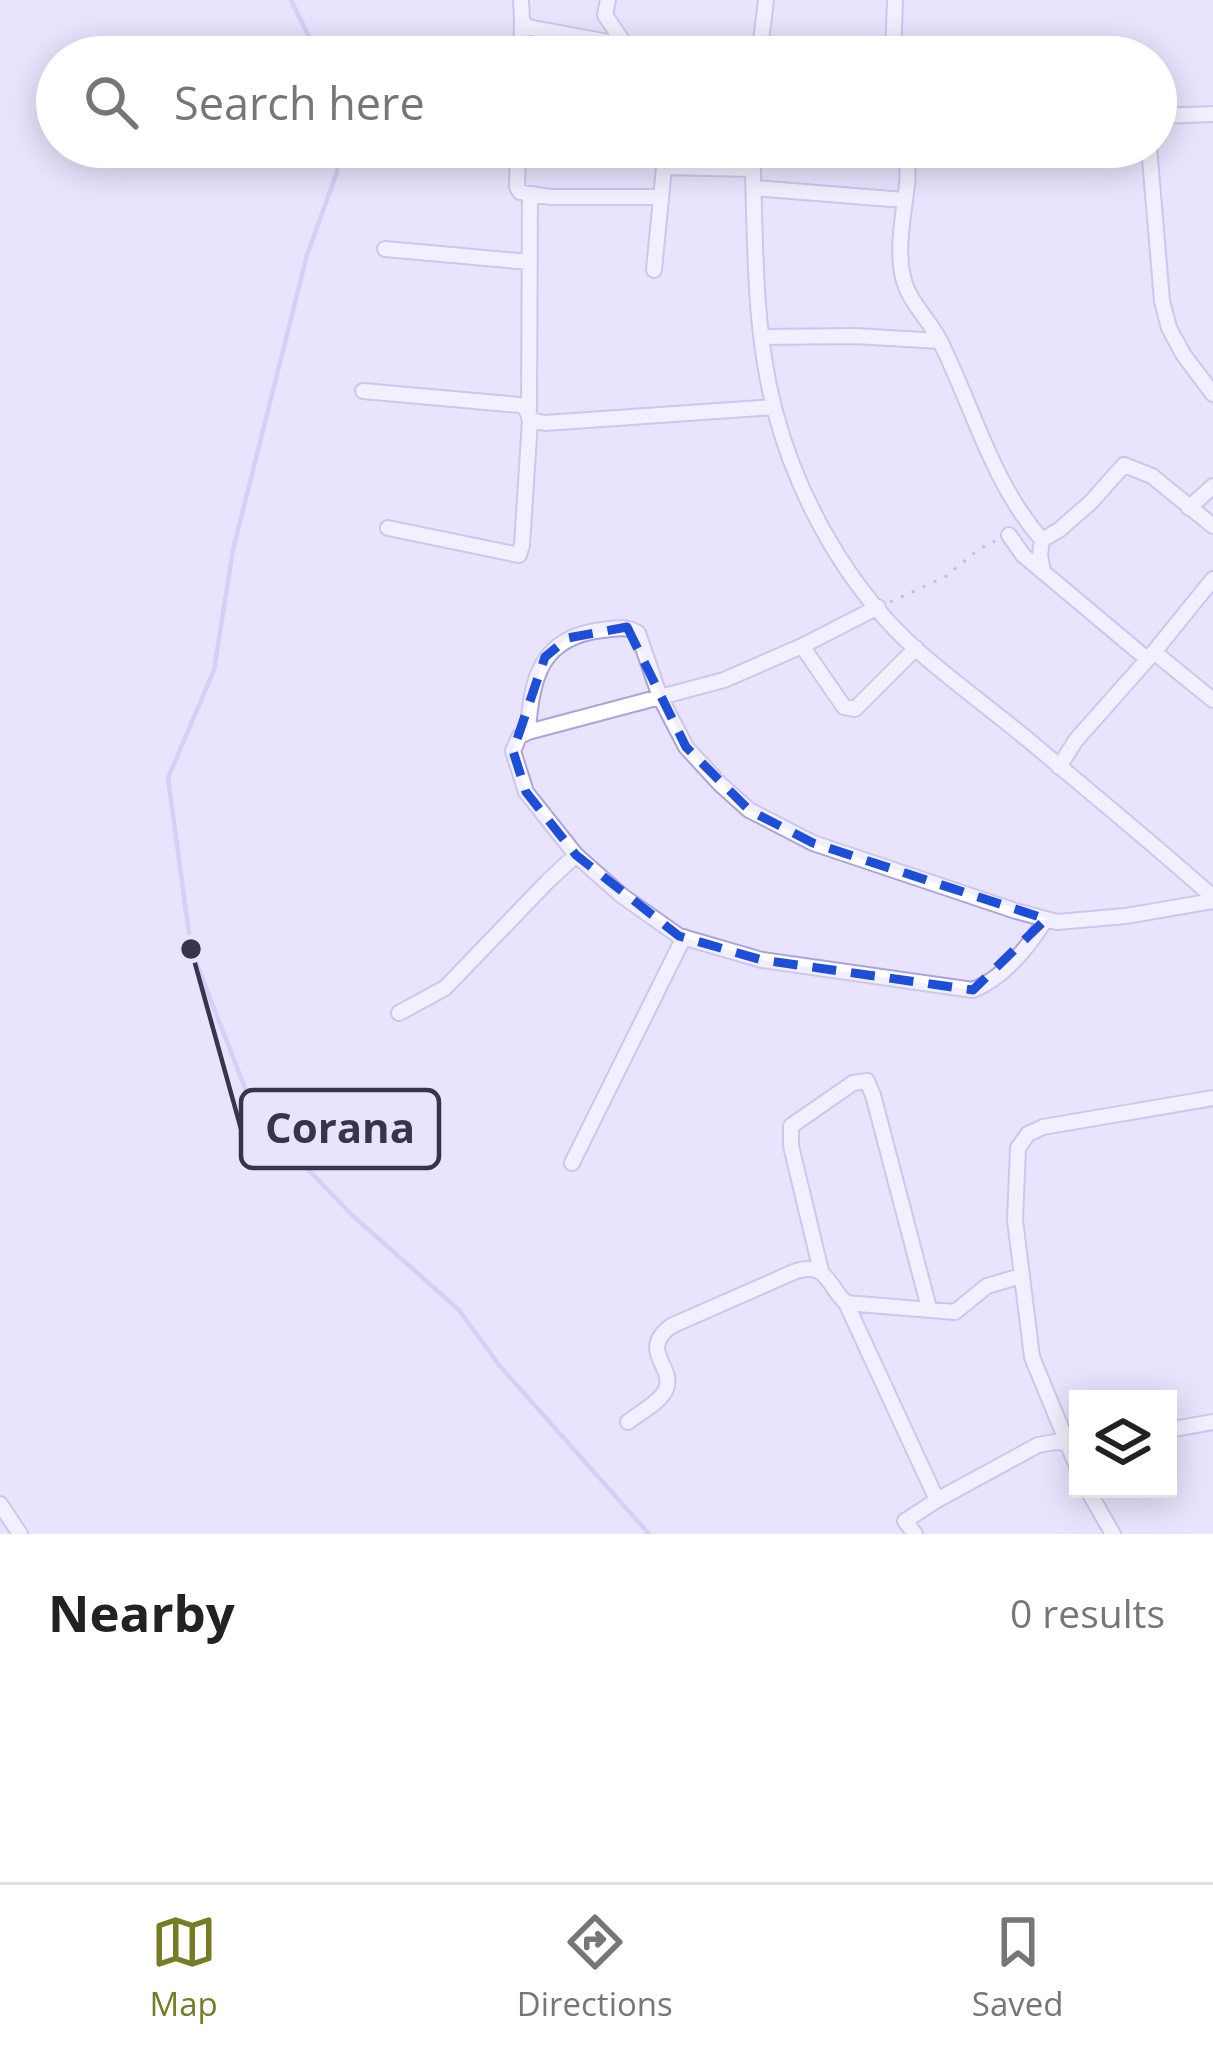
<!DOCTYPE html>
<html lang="en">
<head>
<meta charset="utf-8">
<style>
  :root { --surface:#fff; --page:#f2f2f2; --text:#222; --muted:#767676; --line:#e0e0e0; --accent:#777b25 }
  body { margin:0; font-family:"Open Sans",sans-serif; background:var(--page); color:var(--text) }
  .controls { position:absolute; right:36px; bottom:36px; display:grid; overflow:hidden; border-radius:0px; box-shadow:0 6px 30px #0003 }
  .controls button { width:108px; height:108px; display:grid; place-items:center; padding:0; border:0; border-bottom:3px solid var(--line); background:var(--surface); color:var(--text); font:60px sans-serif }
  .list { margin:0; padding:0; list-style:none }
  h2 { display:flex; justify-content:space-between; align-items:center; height:156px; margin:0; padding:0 48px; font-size:51px }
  h2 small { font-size:39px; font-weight:400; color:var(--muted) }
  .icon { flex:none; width:66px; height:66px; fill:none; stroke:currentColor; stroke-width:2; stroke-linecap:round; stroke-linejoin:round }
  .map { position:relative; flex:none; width:1213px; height:1534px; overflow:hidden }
  .search { position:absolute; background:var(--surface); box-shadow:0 6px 30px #0003; left:36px; right:36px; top:36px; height:132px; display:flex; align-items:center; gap:30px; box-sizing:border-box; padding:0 42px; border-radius:66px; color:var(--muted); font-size:45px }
  .sheet { height:348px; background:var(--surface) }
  nav { display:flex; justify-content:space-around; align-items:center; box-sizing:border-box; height:168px; border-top:3px solid var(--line); background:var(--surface); font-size:33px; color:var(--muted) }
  nav a { display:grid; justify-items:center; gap:6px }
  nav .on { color:var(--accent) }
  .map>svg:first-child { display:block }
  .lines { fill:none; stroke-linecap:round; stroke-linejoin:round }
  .stream { stroke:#c0b6f1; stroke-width:4.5 }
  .street-casing { stroke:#ada2df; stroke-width:18 }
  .path { stroke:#9894ae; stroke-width:3; stroke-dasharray:3 9; stroke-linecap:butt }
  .street { stroke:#fff; stroke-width:14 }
  .marked { fill:none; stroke:#1d4ed8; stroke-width:9; stroke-dasharray:24 15; stroke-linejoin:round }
  .leader { fill:none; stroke:#38344d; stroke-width:4.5 }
  .callout-dot { fill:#38344d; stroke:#e8e4fe; stroke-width:4.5 }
  .callout { fill:#e8e4fe; stroke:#38344d; stroke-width:4.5 }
  .callout-label { font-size:42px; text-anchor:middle; font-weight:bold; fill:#38344d }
</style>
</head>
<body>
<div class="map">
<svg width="1213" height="1534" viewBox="0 0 1213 1534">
  <rect width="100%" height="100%" fill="#e8e4fe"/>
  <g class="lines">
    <path class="stream" d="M291,0l28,57
      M339,147l-2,25 -30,83 -74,295 -19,120 -46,108 23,171 64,165 97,101 107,95 40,55 150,169"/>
    <g class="street-casing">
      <path id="street" d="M521,0l1,20 5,7 124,23 13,7
        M608,0l-3,15 21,31
        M521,57l1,-37
        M759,57l7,-57
        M893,57l2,-57
        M1156,116l57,-2
        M518,147l-1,40 3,5 10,2
        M752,147c4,87 0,178 23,264 23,88 74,179 143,240 39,34 81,64 121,98 58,49 117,97 174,148
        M905,147c1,12 4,25 2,37 -3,29 -11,64 -4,93 5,24 26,42 37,64 33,66 52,142 102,199l-2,15 3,17
        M1149,147l13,154 7,27 14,26 30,40
        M664,167l89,2
        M754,188l150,12
        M385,249l144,13
        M654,270l12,-123
        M763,337l92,-1 85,5
        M363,391l157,14 6,3 4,12 15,3 229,-16
        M529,411l1,-217 21,3h110
        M1189,508l24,-22
        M388,528l131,27 3,-10 8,-125
        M1009,535l14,20 124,104
        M1042,540l17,-10 32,-28 33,-37 28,11 61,50
        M878,607l-76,39 -78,34 -196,52 -9,5 -6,14 13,41 50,63 45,40 58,41 83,24 211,30c31,-12 56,-44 73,-71
        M802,646l42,61 11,2 61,-61
        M1154,652l59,48
        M528,732c3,-54 13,-95 74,-102 14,-1 23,-5 36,3l22,64 26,50 34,37 29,26 64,33 203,68 41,11 69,-6 87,-15
        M1059,767l17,-27 78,-88 59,-73
        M399,1013l46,-25 103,-107 28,-26
        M572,1163l112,-226
        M821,1271l-30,-125v-20l62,-43 14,-2 6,14 56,213
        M846,1303l91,197
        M628,1422c11,-9 33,-20 38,-33 9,-23 -28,-38 5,-63l125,-55c32,-9 31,14 50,32l109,9 32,-26 34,-10
        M1168,1430l45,-8
        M1078,1469l-46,-112 -17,-137 3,-72 10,-14 15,-7 170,-29
        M1087,1489l26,45
        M0,1504l20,30
        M915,1534l-10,-13 32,-21 101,-55 17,-3 23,2"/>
    </g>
    <path class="path" d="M890,602l55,-25 34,-28 16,-8"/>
    <use href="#street" class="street"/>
  </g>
  <path d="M0 0H1213V1534H0ZM627,627l59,120 63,63 64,33 233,76 -73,71 -211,-30 -83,-24 -103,-81 -50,-63 -13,-41 32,-94 23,-19z" fill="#e8e4fe" fill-opacity=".55" fill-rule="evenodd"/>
  <path class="marked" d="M627,627l59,120 63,63 64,33 233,76 -73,71 -211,-30 -83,-24 -103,-81 -50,-63 -13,-41 32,-94 23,-19z"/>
  <path class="leader" d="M191 949L241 1129"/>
  <circle class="callout-dot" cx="191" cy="949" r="12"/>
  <rect class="callout" x="241" y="1090" width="198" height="78" rx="12"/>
  <g class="callout-label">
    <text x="340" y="1143">Corana</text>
  </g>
</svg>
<div class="controls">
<button><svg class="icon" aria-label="layers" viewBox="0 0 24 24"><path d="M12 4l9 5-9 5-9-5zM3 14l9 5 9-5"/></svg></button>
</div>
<div class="search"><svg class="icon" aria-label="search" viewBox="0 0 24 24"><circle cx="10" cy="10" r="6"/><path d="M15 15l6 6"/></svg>Search here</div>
</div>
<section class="sheet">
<h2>Nearby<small>0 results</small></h2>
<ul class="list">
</ul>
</section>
<nav>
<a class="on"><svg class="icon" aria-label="map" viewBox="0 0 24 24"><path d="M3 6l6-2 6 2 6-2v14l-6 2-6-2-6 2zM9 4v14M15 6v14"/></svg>Map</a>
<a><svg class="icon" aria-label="directions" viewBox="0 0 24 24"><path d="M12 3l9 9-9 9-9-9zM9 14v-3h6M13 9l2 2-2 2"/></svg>Directions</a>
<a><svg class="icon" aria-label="saved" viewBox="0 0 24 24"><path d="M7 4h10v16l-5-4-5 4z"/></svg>Saved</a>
</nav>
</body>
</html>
